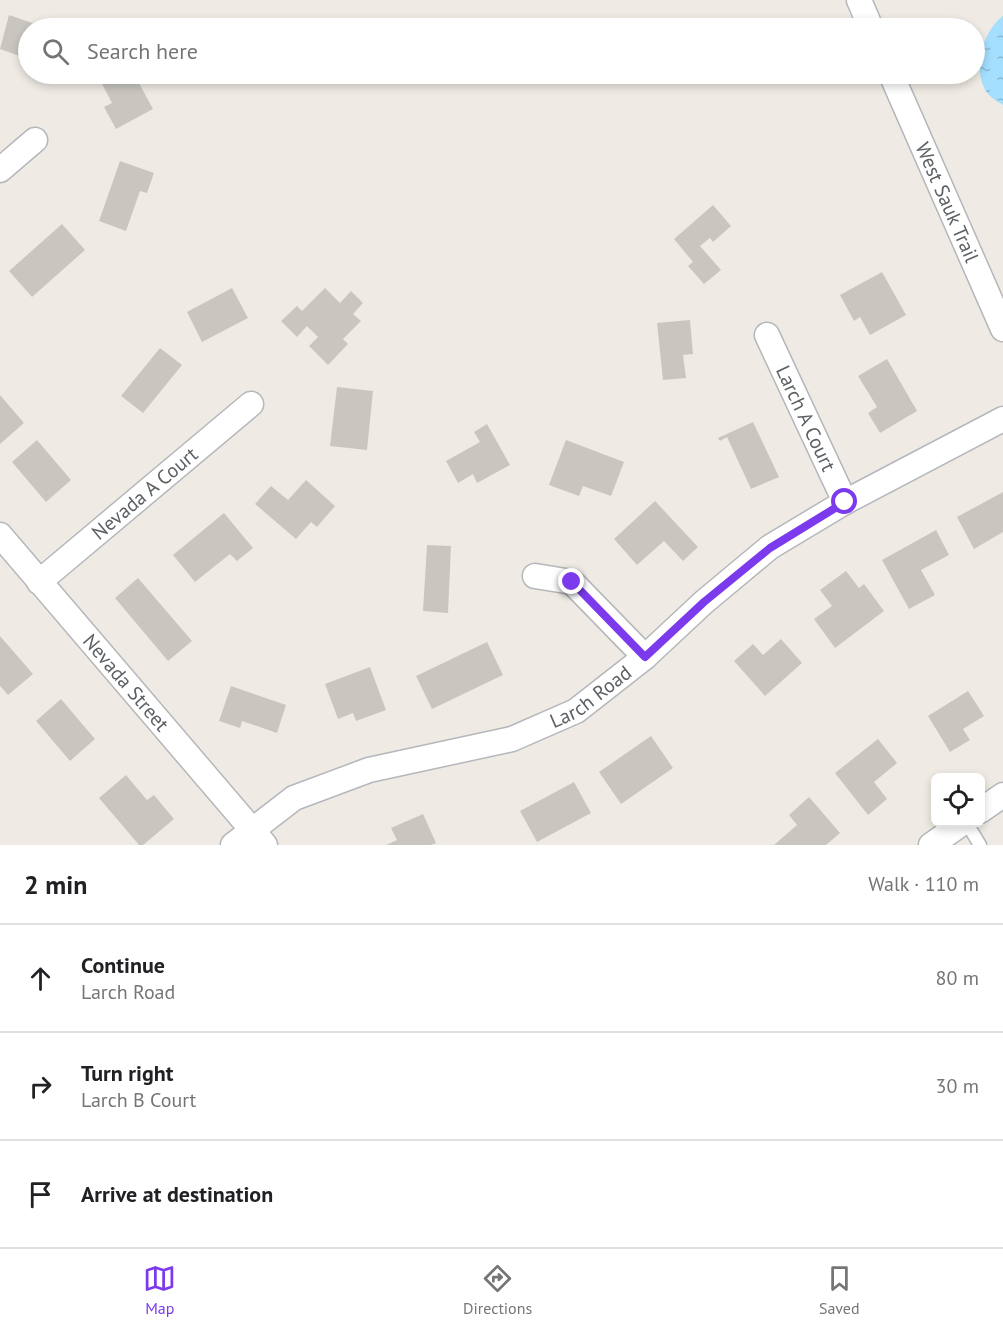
<!DOCTYPE html>
<html lang="en">
<head>
<meta charset="utf-8">
<style>
  :root { --surface:#fff; --page:#f2f2f2; --text:#202124; --muted:#757577; --line:#e0e0e0; --accent:#7c3aed }
  body { margin:0; font-family:"PT Sans",sans-serif; background:var(--page); color:var(--text) }
  .controls { position:absolute; right:18px; bottom:18px; display:grid; overflow:hidden; border-radius:9px; box-shadow:0 3px 9px #0003 }
  .controls button { width:54px; height:54px; display:grid; place-items:center; padding:0; border:0; border-bottom:2px solid var(--line); background:var(--surface); color:var(--text); font:30px sans-serif }
  .stop { position:absolute; width:18px; height:18px; margin:-14px; border:4px solid #7c3aed; border-radius:50%; background:#fff }
  .stop.end { background:#7c3aed; border-color:#fff; box-shadow:0 2px 6px #0008 }
  .list { margin:0; padding:0; list-style:none }
  h2 { display:flex; justify-content:space-between; align-items:center; height:78px; margin:0; padding:0 24px; font-size:26px }
  h2 small { font-size:20px; font-weight:400; color:var(--muted) }
  .list li { display:grid; grid-template-columns:39px 1fr auto; gap:18px; align-items:center; box-sizing:border-box; height:108px; padding:0 24px; border-top:2px solid var(--line) }
  .list b { display:block; font-size:22px; white-space:nowrap }
  .list p { margin:0; font-size:20px; white-space:nowrap; color:var(--muted) }
  .list em { font-size:20px; font-style:normal; color:var(--muted) }
  .icon { flex:none; width:33px; height:33px; fill:none; stroke:currentColor; stroke-width:2; stroke-linecap:round; stroke-linejoin:round }
  .map { position:relative; flex:none; width:1003px; height:845px; overflow:hidden }
  .search { position:absolute; background:var(--surface); box-shadow:0 3px 9px #0003; left:18px; right:18px; top:18px; height:66px; display:flex; align-items:center; gap:15px; box-sizing:border-box; padding:0 21px; border-radius:33px; color:var(--muted); font-size:22px }
  .sheet { height:402px; background:var(--surface) }
  nav { display:flex; justify-content:space-around; align-items:center; box-sizing:border-box; height:84px; border-top:2px solid var(--line); background:var(--surface); font-size:16px; color:var(--muted) }
  nav a { display:grid; justify-items:center; gap:3px }
  nav .on { color:var(--accent) }
  .map>svg:first-child { display:block }
  .water { fill:url(#water-ripples) }
  .building { fill:#c9c6c0 }
  .lines { fill:none; stroke-linecap:round; stroke-linejoin:round }
  .lane-casing { stroke:#b4b7bb; stroke-width:15 }
  .street-casing { stroke:#b4b7bb; stroke-width:27 }
  .lane { stroke:#fff; stroke-width:12 }
  .street { stroke:#fff; stroke-width:24 }
  .route { stroke:#7c3aed; stroke-width:8 }
  .labels { text-anchor:middle; stroke-width:4.5; stroke-linejoin:round; paint-order:stroke }
  .street-label { font-size:20px; fill:#5c6165; stroke:#fff }
</style>
</head>
<body>
<div class="map">
<svg width="1003" height="845" viewBox="0 0 1003 845">
  <defs>
    <pattern id="water-ripples" width="26" height="14" patternUnits="userSpaceOnUse" patternTransform="scale(1.5)"><rect width="26" height="14" fill="#a4dfff"/><path d="M2 4q2-2 4 0t4 0M15 11q2-2 4 0t4 0" fill="none" stroke="#89b8d2"/></pattern>
  </defs>
  <rect width="100%" height="100%" fill="#efebe4"/>
  <path class="water" d="M1003,16v89c-8,-5 -17,-10 -20,-20 -9,-22 1,-55 20,-69z"/>
  <path class="building" d="M9,15l38,13h-19v31l-28,-10z
    M113,74h21l19,35 -37,20 -12,-22 8,-4 -12,-23z
    M120,161l34,12 -7,20 -7,-2 -14,40 -27,-10z
    M713,205l18,21 -18,16 -3,-4 -10,8 21,24 -17,14 -16,-18 5,-4 -19,-23z
    M62,224l23,26 -53,47 -23,-26z
    M882,272l24,43 -36,20 -10,-18 -6,4 -14,-26z
    M232,288l16,30 -46,24 -15,-30z
    M325,288l15,15 11,-12 12,12 -10,11 8,7 -18,18 5,5 -20,21 -19,-19 9,-9 -11,-11 -10,11 -16,-16 16,-15 5,5z
    M690,320l3,34 -10,1 3,23 -23,2 -6,-57z
    M160,348l22,17 -39,48 -22,-17z
    M887,359l30,52 -37,22 -12,-20 9,-6 -19,-31z
    M337,387l36,4 -6,59 -37,-4z
    M0,395l24,28 -24,21z
    M753,422l26,55 -28,12 -24,-52 -7,4 -2,-3z
    M487,424l23,41 -33,18 -4,-9 -15,9 -12,-22 34,-19 -6,-10z
    M37,440l34,40 -25,22 -34,-40z
    M566,440l58,22 -13,34 -28,-10 -4,10 -30,-11z
    M306,480l29,26 -18,21 -6,-5 -15,17 -41,-35 16,-18 17,14z
    M1003,492v40l-29,17 -17,-32z
    M655,501l43,46 -15,14 -19,-20 -27,24 -23,-26z
    M224,513l29,35 -16,13 -7,-7 -35,28 -22,-27z
    M936,530l13,25 -28,15 14,25 -26,14 -27,-49z
    M427,545l24,1 -3,67 -25,-2z
    M846,571l13,17 5,-4 20,27 -49,37 -21,-29 18,-13 -12,-16z
    M138,578l54,63 -24,20 -53,-63z
    M0,636l33,38 -25,21 -8,-9z
    M781,639l21,24 -37,33 -31,-35 19,-17 10,11z
    M487,642l16,33 -71,34 -16,-33z
    M370,667l16,43 -30,11 -3,-8 -15,6 -13,-35z
    M231,686l55,19 -9,28 -35,-12 -2,7 -21,-7z
    M968,691l16,25 -21,13 7,11 -20,12 -22,-36z
    M61,699l34,40 -25,22 -34,-40z
    M651,736l22,32 -52,36 -22,-32z
    M878,739l19,24 -23,19 13,17 -19,16 -33,-42z
    M126,775l21,25 7,-5 20,24 -31,26h-4l-40,-47z
    M574,782l17,31 -54,29 -17,-31z
    M809,797l31,36 -14,12h-52l23,-20 -8,-10z
    M423,814l13,29 -5,2h-45l11,-5 -6,-12z"/>
  <g class="lines">
    <g class="lane-casing">
      <path id="lane" d="M966,822l14,23"/>
    </g>
    <g class="street-casing">
      <g id="street">
        <path d="M859,0l12,28"/>
        <path id="s1" d="M891,74l112,255"/>
        <path d="M0,170l35,-30"/>
        <path id="s2" d="M767,335l78,167"/>
        <path id="s3" d="M0,535l265,310"/>
        <path d="M535,576l37,6 73,75"/>
        <path id="s4" d="M39,582l212,-178"/>
        <path d="M980,811l23,-16"/>
        <path id="s5" d="M233,845l61,-47 75,-28 143,-31 64,-28 69,-54 59,-55 66,-55 75,-45 158,-83"/>
        <path d="M931,845l33,-23"/>
      </g>
    </g>
    <use href="#lane" class="lane"/>
    <use href="#street" class="street"/>
  </g>
  <g class="lines">
    <path class="route" d="M572,582l73,75 59,-55 66,-54 75,-46"/>
  </g>
  <g class="labels">
    <g class="street-label">
      <text dy="7" stroke="none"><textPath href="#s1" startOffset="140">West Sauk Trail</textPath></text>
      <text dy="7" stroke="none"><textPath href="#s2" startOffset="92">Larch A Court</textPath></text>
      <text dy="7" stroke="none"><textPath href="#s4" startOffset="138">Nevada A Court</textPath></text>
      <text dy="7" stroke="none"><textPath href="#s3" startOffset="194">Nevada Street</textPath></text>
      <text dy="7" stroke="none"><textPath href="#s5" startOffset="393">Larch Road</textPath></text>
    </g>
  </g>
</svg>
<div class="controls">
<button><svg class="icon" aria-label="locate" viewBox="0 0 24 24"><circle cx="12" cy="12" r="6"/><path d="M12 2v4M12 18v4M2 12h4M18 12h4"/></svg></button>
</div>
<div class="stop" style="left:845px;top:502px"></div>
<div class="stop end" style="left:572px;top:582px"></div>
<div class="search"><svg class="icon" aria-label="search" viewBox="0 0 24 24"><circle cx="10" cy="10" r="6"/><path d="M15 15l6 6"/></svg>Search here</div>
</div>
<section class="sheet">
<h2>2 min<small>Walk · 110 m</small></h2>
<ul class="list">
<li><svg class="icon" aria-label="ahead" viewBox="0 0 24 24"><path d="M12 20V5M6 11l6-6 6 6"/></svg><div><b>Continue</b><p>Larch Road</p></div><em>80 m</em></li>
<li><svg class="icon" aria-label="right" viewBox="0 0 24 24"><path d="M7 20v-9h11M14 6l5 5-5 5"/></svg><div><b>Turn right</b><p>Larch B Court</p></div><em>30 m</em></li>
<li><svg class="icon" aria-label="arrive" viewBox="0 0 24 24"><path d="M6 21V4h12l-3 4 3 4H6"/></svg><div><b>Arrive at destination</b></div></li>
</ul>
</section>
<nav>
<a class="on"><svg class="icon" aria-label="map" viewBox="0 0 24 24"><path d="M3 6l6-2 6 2 6-2v14l-6 2-6-2-6 2zM9 4v14M15 6v14"/></svg>Map</a>
<a><svg class="icon" aria-label="directions" viewBox="0 0 24 24"><path d="M12 3l9 9-9 9-9-9zM9 14v-3h6M13 9l2 2-2 2"/></svg>Directions</a>
<a><svg class="icon" aria-label="saved" viewBox="0 0 24 24"><path d="M7 4h10v16l-5-4-5 4z"/></svg>Saved</a>
</nav>
</body>
</html>
